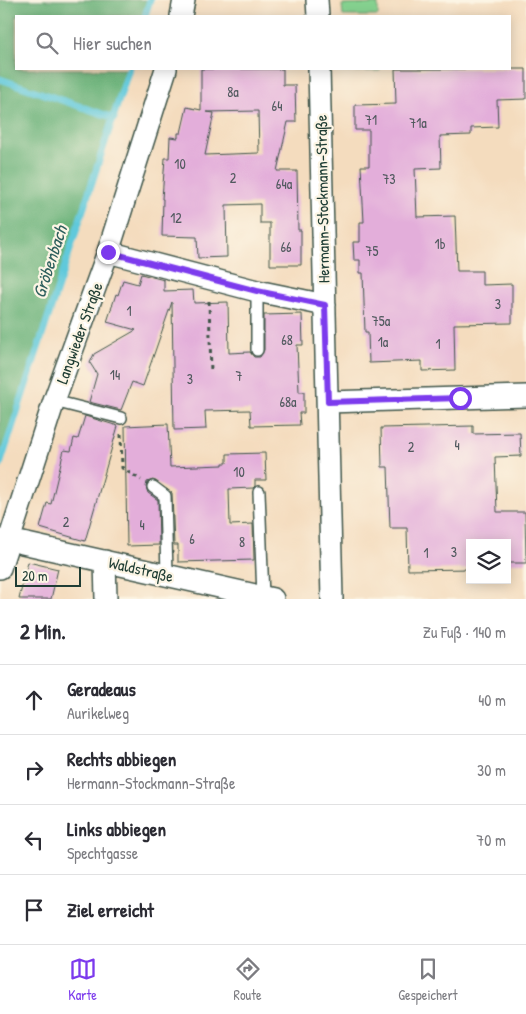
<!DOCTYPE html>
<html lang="de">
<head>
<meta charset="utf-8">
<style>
  :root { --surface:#fff; --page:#f2f2f3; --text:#2b2b33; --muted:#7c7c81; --line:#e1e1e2; --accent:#7c3aed }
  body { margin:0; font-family:"Patrick Hand",sans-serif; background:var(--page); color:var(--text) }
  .controls { position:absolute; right:15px; bottom:15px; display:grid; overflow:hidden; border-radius:0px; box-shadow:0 2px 12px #0003 }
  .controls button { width:45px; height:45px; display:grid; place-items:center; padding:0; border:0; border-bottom:1px solid var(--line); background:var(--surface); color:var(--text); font:25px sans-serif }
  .scale { position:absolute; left:15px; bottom:12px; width:66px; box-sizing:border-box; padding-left:5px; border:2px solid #1f3d34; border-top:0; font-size:14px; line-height:18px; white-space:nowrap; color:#1f3d34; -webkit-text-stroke:4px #fcf5e5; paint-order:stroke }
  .stop { position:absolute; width:15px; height:15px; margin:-11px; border:4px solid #7c3aed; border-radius:50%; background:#fff }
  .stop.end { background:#7c3aed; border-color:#fff; box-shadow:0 1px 5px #0008 }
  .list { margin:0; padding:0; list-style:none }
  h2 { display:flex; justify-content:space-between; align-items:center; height:65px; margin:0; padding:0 20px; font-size:21px }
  h2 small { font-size:16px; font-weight:400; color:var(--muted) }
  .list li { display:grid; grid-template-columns:32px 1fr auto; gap:15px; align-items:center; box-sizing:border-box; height:70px; padding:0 20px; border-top:1px solid var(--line) }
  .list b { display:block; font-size:19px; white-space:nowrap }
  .list p { margin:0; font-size:16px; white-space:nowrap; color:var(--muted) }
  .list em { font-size:16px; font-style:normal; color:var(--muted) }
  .icon { flex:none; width:28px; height:28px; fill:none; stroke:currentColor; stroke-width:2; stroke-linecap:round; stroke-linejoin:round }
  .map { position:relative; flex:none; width:526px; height:599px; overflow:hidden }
  .search { position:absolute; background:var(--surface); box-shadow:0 2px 12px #0003; left:15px; right:15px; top:15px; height:55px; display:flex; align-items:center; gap:12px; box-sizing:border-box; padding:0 18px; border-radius:0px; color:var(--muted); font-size:19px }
  .sheet { height:345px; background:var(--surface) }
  nav { display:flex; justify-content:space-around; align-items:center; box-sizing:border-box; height:70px; border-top:1px solid var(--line); background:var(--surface); font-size:14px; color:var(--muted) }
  nav a { display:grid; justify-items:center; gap:2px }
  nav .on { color:var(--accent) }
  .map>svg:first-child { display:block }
  .green { fill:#85d18f; stroke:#528762 }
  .forest { fill:#6cb37a; stroke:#467857 }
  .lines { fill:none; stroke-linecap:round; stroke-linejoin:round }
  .stream { stroke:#60c9db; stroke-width:7 }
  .building { fill:#e3aeda; fill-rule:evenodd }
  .service-casing { stroke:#3f5549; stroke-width:14 }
  .minor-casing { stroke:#3f5549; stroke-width:24 }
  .path { stroke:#3f5549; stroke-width:3; stroke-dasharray:4 4; stroke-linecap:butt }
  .service { stroke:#fff; stroke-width:11 }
  .minor { stroke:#fff; stroke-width:21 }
  .route { stroke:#7c3aed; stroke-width:6 }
  .labels { text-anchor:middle; stroke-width:4.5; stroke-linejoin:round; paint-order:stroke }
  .number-label { font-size:14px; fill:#50595e }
  .street-label { font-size:16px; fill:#1f3d34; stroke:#fcf5e5 }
  .water-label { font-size:18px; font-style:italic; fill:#2f605e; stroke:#fcf5e5 }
</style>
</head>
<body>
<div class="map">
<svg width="526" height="599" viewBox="0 0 526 599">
  <rect width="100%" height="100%" fill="#fcf5e5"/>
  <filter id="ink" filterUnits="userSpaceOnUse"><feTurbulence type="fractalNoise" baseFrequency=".02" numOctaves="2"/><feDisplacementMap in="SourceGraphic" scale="10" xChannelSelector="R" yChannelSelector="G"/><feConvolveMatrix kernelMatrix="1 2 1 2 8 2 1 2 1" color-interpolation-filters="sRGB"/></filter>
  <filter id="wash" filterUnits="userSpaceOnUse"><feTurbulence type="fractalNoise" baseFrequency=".0096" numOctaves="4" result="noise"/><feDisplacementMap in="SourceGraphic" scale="20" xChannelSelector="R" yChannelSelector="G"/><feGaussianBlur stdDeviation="1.12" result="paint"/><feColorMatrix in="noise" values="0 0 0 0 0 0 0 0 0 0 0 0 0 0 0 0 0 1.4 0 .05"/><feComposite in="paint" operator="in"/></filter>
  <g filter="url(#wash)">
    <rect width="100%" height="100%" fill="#f4dcbe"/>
    <path class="green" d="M378,4v12h-35l-1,-11z
      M344,69h36v2l-36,1z"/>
    <path class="forest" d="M0,0h150l-5,16h-129v53h113l-129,396z"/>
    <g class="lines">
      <path class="stream" d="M145,16l5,-16
        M0,79l114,39
        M0,465l129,-396"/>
    </g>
    <g id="blocks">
      <path class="building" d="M201,69h82v16h12l1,37h-8l-11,49h20l1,59h3v35h-31v-42h-10v-19l-34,1 1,52 -29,1 -1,-21 -35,-1 1,-37h-1l3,-41h4l1,-21 8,1v-5h3l6,-26 14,3zM258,111l1,42 -54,2 9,-42 -7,-1z
        M395,69h131v30l-29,1 1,27 -27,1v7l-31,1 1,32 -26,1 2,48 38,-1 2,55h25v14l30,-1v39l-58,1 1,46 -33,1v-10l-53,2 -1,-31h-3l-2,-59h-3v-13h-6l-1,-18h7v-20h4l-3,-56h8v-36h-14v-25l41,-1z
        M141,274l23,6v11l29,-1 1,13 34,-1 1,51 21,-1 4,5h6l4,-7v-35l38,-1 1,31h-6l2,47h5v21h-5l1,12 -49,1 -1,-16 -45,1 1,18 -32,1 -2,-128 -29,84 -11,-4 -11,28 -32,-8 8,-28 -7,-11 4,-9 42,-24 -29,-8 9,-28 2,1 5,-15 15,4z
        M85,416l33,10 -33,115 -45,-13 7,-25 4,1 13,-54 7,1 3,-13 4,1z
        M168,424l2,43 53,-2v-2h4v-9l38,-1 1,27h-11v6l-2,2 -24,1 1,36 23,-1 1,36 -76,2v-17h-4l-2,-52 -19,-13 -6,2 -1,5 2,6 10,7 1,45 -32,1 -2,-120z
        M473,426v8l47,-1 1,23 -26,1 2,55h28l1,51h-19v-20h-37v26l-62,1 -1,-42h-17l-2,-61h-6l-1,-39z
        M28,562l30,7 -7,30h-32z"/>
    </g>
  </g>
  <g filter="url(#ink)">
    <use href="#blocks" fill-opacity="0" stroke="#3f5549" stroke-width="1"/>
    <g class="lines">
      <g class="service-casing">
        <path id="service" d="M257,350v-59
          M54,401l67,17
          M153,487l12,9 2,79
          M259,492l4,105"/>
      </g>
      <g class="minor-casing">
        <path id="minor" d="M317,0l1,16
          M181,16l3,-16
          M319,69l13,530
          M108,252l149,39 68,14
          M328,402l198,-6
          M9,540l264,59
          M105,561l1,38
          M0,568l54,-167 54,-149 58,-183"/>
      </g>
      <path class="path" d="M209,301l2,72
        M121,434l1,34 19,12"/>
      <use href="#service" class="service"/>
      <use href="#minor" class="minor"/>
    </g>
  </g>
  <g class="lines" filter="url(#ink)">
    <path class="route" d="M108,252l149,39 68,14 3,97 132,-4"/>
  </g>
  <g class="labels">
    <g class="number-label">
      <text x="233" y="97">8a</text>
      <text x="277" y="111">64</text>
      <text x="371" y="125">71</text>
      <text x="418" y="128">71a</text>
      <text x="180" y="169">10</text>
      <text x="233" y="183">2</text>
      <text x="389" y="184">73</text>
      <text x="284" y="189">64a</text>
      <text x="176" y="223">12</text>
      <text x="440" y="249">1b</text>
      <text x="286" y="252">66</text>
      <text x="372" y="256">75</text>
      <text x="498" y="309">3</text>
      <text x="129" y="316">1</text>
      <text x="381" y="326">75a</text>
      <text x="287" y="345">68</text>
      <text x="383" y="347">1a</text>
      <text x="438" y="349">1</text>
      <text x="115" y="380">14</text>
      <text x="239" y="381">7</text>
      <text x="190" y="384">3</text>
      <text x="288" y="407">68a</text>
      <text x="457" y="450">4</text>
      <text x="411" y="452">2</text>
      <text x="239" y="477">10</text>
      <text x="66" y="527">2</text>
      <text x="142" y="530">4</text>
      <text x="192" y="544">6</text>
      <text x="242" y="547">8</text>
      <text x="454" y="557">3</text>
      <text x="426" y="558">1</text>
    </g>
    <g class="street-label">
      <text transform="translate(322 199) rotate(-91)" y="6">Hermann-Stockmann-Straße</text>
      <text transform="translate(79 333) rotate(-70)" y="6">Langwieder Straße</text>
      <text transform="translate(141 569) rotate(13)" y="6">Waldstraße</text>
    </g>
    <g class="water-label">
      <text transform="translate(50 262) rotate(-72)" y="6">Gröbenbach</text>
    </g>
  </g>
</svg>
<div class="controls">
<button><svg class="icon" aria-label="layers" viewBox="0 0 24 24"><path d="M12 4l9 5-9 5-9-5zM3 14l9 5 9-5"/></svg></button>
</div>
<div class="scale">20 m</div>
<div class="stop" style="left:460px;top:398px"></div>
<div class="stop end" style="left:108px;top:252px"></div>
<div class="search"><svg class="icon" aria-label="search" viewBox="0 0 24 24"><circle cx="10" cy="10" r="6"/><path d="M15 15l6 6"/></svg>Hier suchen</div>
</div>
<section class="sheet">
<h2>2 Min.<small>Zu Fuß · 140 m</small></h2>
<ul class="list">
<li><svg class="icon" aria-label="ahead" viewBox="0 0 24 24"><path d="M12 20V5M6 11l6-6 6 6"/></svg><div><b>Geradeaus</b><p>Aurikelweg</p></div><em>40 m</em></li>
<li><svg class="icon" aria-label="right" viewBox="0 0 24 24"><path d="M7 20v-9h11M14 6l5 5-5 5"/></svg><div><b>Rechts abbiegen</b><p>Hermann-Stockmann-Straße</p></div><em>30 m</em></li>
<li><svg class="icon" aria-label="left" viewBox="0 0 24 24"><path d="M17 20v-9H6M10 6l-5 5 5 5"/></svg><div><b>Links abbiegen</b><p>Spechtgasse</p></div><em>70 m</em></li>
<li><svg class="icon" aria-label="arrive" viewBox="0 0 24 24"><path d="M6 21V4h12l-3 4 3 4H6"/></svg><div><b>Ziel erreicht</b></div></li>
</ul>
</section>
<nav>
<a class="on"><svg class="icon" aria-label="map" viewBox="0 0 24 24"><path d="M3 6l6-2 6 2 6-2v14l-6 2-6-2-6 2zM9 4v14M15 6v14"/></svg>Karte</a>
<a><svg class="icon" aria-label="directions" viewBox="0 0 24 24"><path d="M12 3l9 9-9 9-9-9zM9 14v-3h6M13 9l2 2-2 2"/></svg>Route</a>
<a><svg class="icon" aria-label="saved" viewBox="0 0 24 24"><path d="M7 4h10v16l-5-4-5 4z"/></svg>Gespeichert</a>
</nav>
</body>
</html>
